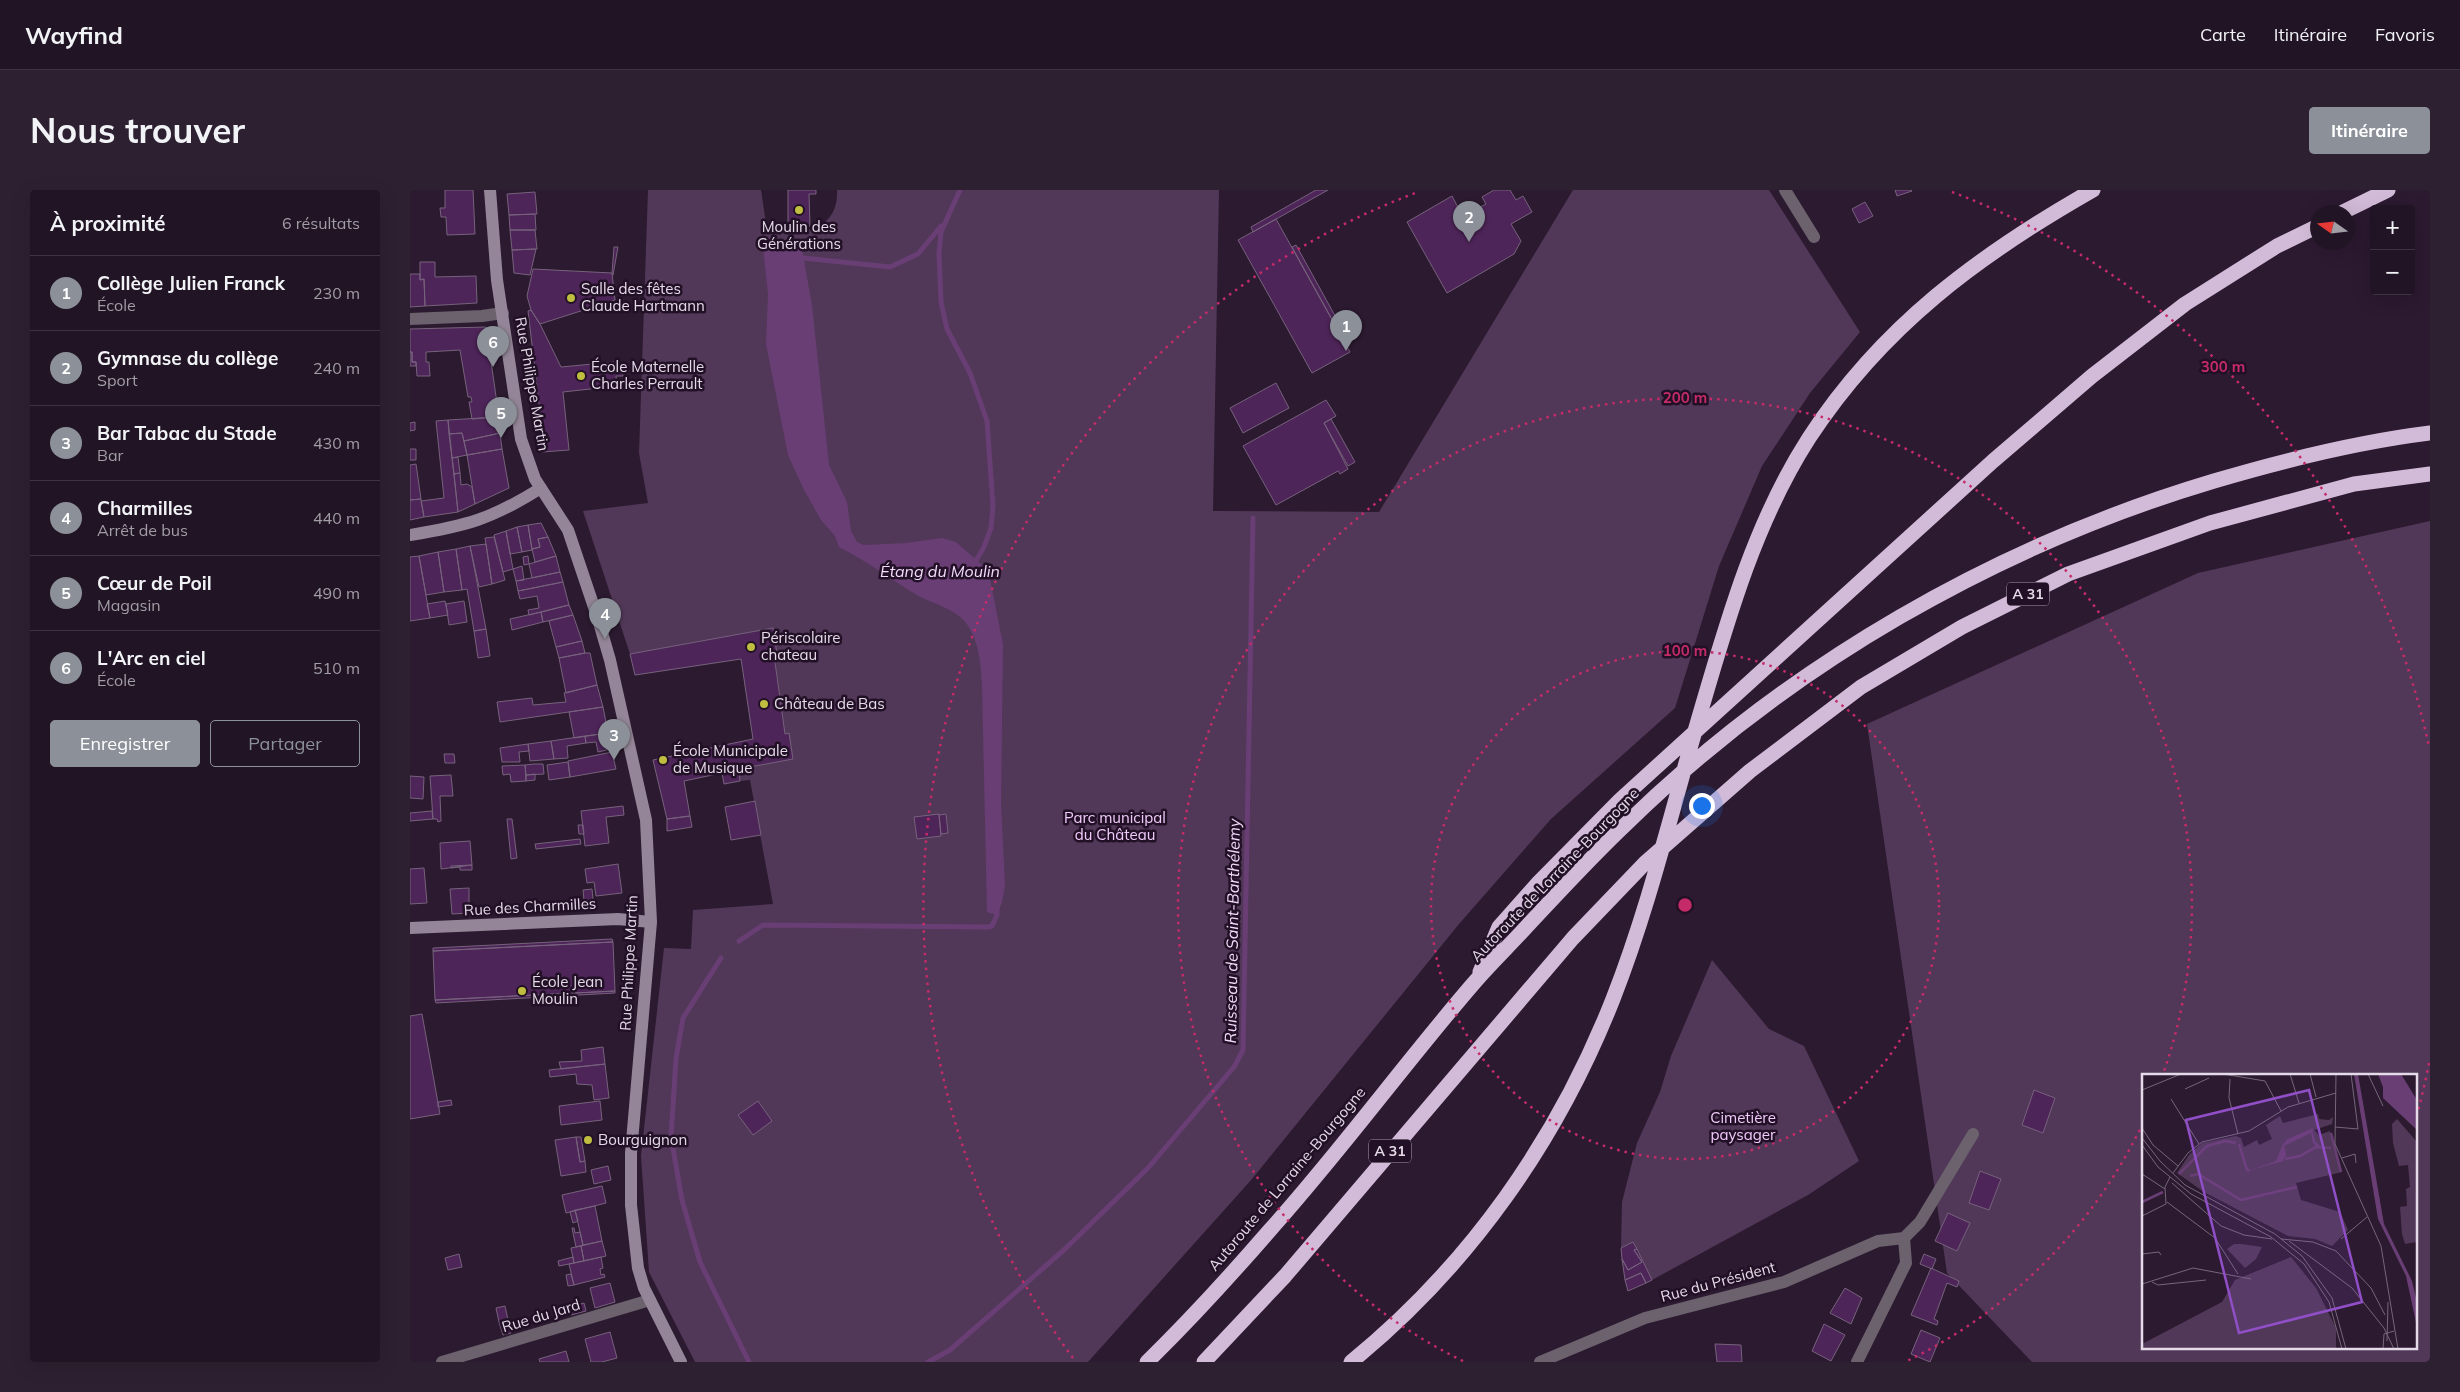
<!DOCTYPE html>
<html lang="fr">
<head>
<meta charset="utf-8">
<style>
  :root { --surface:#211424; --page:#2d2131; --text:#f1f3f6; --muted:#a29ea6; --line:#3e3341; --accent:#8c9099 }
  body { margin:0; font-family:Mulish,sans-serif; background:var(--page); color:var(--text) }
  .controls { position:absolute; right:15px; top:15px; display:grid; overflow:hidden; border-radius:5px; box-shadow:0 5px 20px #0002 }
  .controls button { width:45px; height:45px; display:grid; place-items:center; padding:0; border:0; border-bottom:1px solid var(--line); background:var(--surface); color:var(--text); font:25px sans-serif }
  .compass { position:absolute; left:1900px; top:15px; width:45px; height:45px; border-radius:50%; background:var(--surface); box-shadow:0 5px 20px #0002; rotate:284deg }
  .you { position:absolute; left:1291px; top:615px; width:18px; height:18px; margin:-12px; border:4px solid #fff; border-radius:50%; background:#1a73e8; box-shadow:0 0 0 8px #1a73e833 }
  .badge { display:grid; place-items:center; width:32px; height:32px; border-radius:50%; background:var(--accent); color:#fff; font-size:16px; font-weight:700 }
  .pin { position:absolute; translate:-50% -41px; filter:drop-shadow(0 1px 2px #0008) }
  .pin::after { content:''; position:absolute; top:26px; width:18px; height:15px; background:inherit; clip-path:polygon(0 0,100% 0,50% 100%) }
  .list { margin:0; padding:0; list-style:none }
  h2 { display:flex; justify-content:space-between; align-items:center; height:65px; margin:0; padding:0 20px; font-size:21px }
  h2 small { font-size:16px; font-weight:400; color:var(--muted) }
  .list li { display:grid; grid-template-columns:32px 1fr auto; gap:15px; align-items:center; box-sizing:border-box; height:75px; padding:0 20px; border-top:1px solid var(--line) }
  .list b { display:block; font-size:19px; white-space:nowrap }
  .list p { margin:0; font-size:16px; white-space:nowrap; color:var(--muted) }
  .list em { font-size:16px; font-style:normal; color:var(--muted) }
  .actions { display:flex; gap:10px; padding:15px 20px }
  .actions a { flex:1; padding:11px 0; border:1px solid var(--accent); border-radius:5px; text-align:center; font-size:18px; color:var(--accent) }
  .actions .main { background:var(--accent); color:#fff }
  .map { position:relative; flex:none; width:2020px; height:1172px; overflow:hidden; border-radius:5px }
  header { display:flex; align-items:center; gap:30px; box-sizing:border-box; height:70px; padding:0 25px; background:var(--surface); border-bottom:1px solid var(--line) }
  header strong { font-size:24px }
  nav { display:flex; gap:28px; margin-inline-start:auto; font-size:18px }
  .intro { display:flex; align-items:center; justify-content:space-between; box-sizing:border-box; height:120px; padding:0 30px }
  h1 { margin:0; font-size:35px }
  .button { padding:12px 22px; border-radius:5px; background:var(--accent); color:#fff; font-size:18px; font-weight:700 }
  main { display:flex; gap:30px; padding:0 30px }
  aside { flex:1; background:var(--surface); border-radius:5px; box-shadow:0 5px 20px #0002 }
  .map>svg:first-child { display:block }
  .green { fill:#513858; fill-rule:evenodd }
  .water { fill:#693e74 }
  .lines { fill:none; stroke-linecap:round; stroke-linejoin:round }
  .stream { stroke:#693e74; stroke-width:5 }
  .building { fill:#4e2559; stroke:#76627c }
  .street { stroke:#6b626d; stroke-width:12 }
  .secondary { stroke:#948698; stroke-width:12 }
  .highway { stroke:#d2bbd8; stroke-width:15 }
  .ring { fill:none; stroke:#c62b69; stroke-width:2.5; stroke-dasharray:2.5 5 }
  .poi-dot { fill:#bfbe41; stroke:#221126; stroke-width:2 }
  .labels { text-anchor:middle; stroke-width:5; stroke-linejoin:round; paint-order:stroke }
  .shield { fill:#221126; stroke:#aa9eae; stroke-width:1 }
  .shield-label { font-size:14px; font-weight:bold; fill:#e5dae8 }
  .poi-label { font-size:15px; fill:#e5dae8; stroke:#221126; text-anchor:start }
  .street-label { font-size:15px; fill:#e5dae8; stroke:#221126 }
  .park-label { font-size:15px; fill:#f0cafa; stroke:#221126 }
  .water-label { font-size:16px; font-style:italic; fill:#f4dafb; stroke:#221126 }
  .inset-river { fill:none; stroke:#693e74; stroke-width:2.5 }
  .inset-road { fill:none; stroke:#76677a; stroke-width:1 }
  .view { fill:#904fc7; fill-opacity:0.15; stroke:#904fc7; stroke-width:2.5 }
  .inset-edge { fill:none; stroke:#e5dae8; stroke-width:2.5 }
  .centre { fill:#c62b69; stroke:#221126; stroke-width:2.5 }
  .ring-label { font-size:15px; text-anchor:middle; font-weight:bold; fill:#c62b69; stroke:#221126; stroke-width:5; stroke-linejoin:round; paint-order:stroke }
</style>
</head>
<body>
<header>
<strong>Wayfind</strong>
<nav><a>Carte</a><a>Itinéraire</a><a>Favoris</a></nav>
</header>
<div class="intro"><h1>Nous trouver</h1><a class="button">Itinéraire</a></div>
<main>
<aside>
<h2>À proximité<small>6 résultats</small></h2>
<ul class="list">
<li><span class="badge">1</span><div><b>Collège Julien Franck</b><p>École</p></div><em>230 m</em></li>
<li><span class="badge">2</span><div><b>Gymnase du collège</b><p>Sport</p></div><em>240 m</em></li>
<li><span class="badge">3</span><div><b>Bar Tabac du Stade</b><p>Bar</p></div><em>430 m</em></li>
<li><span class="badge">4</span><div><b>Charmilles</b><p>Arrêt de bus</p></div><em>440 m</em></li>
<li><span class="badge">5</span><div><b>Cœur de Poil</b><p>Magasin</p></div><em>490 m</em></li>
<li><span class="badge">6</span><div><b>L'Arc en ciel</b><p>École</p></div><em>510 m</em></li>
</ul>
<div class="actions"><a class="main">Enregistrer</a><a>Partager</a></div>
</aside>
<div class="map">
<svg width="2020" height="1172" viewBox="0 0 2020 1172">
  <rect width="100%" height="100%" fill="#2c1a30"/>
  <path class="green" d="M238,0h113l6,40c33,6 72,1 70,-40h382l-6,321 166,1 194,-322h196l91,142 -50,61 -48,73 -43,100 -44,142 -124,111 -92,105 -207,255 -164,183h-393l-46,-90 -8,-116 23,-208 27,1 2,-39 80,-6 -23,-124 -10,1 -1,-12 54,-10 -5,-26 -3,1 -11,-79 3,-1 -4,-26 -143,26 -47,-143 65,-8 -9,-50z
    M2020,331v841h-398l-85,-89 -80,-549 331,-151zM1734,886h272v272h-272z
    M1302,770l57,69 35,17 55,115 -51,34 -156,85 -19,-38 -12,6 1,-46 15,-59 23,-51 11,-36z"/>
  <path class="water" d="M361,47l2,7 29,5 10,56 17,160 18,37 4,29 6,11 7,3 42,-2 36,-5 14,4 25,22 9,15 13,65 -2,160 4,81 -3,17 -5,13 -10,-3 -5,-227c-1,-20 -3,-45 -16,-62 -12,-15 -33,-19 -49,-28 -27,-16 -50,-34 -78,-48l-4,-11 -14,-16 -18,-32 -15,-33 -22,-111 2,-50 -6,-56z"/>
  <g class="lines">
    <path class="stream" d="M550,0l-19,42 -2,21 2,49 6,27 23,44 17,48 6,85 -2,22 -7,19 -10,17
      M393,68l87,9 28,-13 23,-28
      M329,751l24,-16 225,2 4,-1 5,-11v-6
      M311,768l-38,60 -7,41 -5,78 11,63 18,62 49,100
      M518,1172l22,-12 115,-101 83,-81 86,-101 9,-17 10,-532"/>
  </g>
  <path class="building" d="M35,0h28l2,44 -28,1 -1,-18h-5l-1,-9h5z
    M378,0h28v4h-7l1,32 -22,1z
    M906,0h12l-75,42 -2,-5z
    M1084,0h16l6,10 7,-4 9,16 -21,12 10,17 -7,13 -67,39 -40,-71 45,-26 11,21 23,-13 -4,-7z
    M1485,0h16l1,1 -15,5z
    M125,2l2,22 -28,1 -2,-21z
    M1455,12l8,14 -14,7 -7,-14z
    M125,24l1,16h-26l-1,-15z
    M866,29l74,133 -38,21 -74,-133z
    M100,40h25l2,19 -25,1z
    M886,55l43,78 -4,2 -43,-78z
    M204,57h4l-5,28 -1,-2z
    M126,59l-6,26 -16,-2 -2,-23z
    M10,72h15v15l41,-1 1,27 -52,3 -1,-27 -4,1z
    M123,79l79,4 3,27 -75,24 -9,-14 -4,-14z
    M0,84h10v6l4,-1 1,27 -15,1z
    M121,120l9,14 21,43 53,-5 1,2 7,-1 1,13h-7l1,10 -54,6 6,58 -27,2 -2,-22 2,-1 -14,-118z
    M76,137l13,90 -27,2 -3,-17h3l-1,-5h-3l-8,-47 -34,2v10h3l1,14h-13l-1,-14h-4v-10h-2v-23z
    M0,162h2v10h4v4h-6z
    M866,193l13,25 -46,25 -13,-25z
    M916,210l10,16 -12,7 24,46 -8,5 -2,-3 -62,34 -33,-59z
    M87,227l3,16 -36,8 -2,-8 -13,1 -1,-14z
    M921,229l24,43 -7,4 -24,-43z
    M38,230l10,92 -34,5 -3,-16 23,-3 -8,-77z
    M5,232v8l-5,1v-8z
    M52,243l5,22 -15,3 -3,-24z
    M90,243l2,16 -35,6 -3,-14z
    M0,259h6v11h-6z
    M92,259l7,39 -34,16 -8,-49z
    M48,267l2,16 -6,1 -2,-16z
    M6,274l5,35 -11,1v-35z
    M50,283l1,12 6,-1 5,3 3,17 -17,8 -4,-38z
    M11,309l3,18 -14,3v-20z
    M131,333l7,14 -10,2 2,8 -8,2 -4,-24z
    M118,335l4,25 -10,2 -5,-25z
    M107,337l5,25 -12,2 -4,-23z
    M96,341l7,38 -10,3 -9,-37z
    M84,347l11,43 -13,4 -7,-46z
    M138,347l8,19 -21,6 -3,-13 8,-2 -2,-8z
    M76,354l6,40 -13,3 -9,-41z
    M60,356l16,83 -12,2 -7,-42 -5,1 -6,-41z
    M46,359l6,41 -18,2 -6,-40z
    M28,362l6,40 -18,3 -7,-39z
    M9,366l11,62 -20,3v-64z
    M118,366l1,8 -5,1 -1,-8z
    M146,366l4,16 -28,6 -3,-14z
    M112,376l2,14 -8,1 -3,-12z
    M150,382l3,10 -45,9 -2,-10z
    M153,392l6,23 -40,10 -1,-5 11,-2 -2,-12 -17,3 -2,-8z
    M35,411l3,14 -18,3 -3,-14z
    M54,411l3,21 -18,3 -3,-21z
    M159,415l4,10 -30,7 -2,-10z
    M131,422l2,10 -31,8 -2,-11z
    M163,425l9,26 -26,6 -7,-26z
    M363,438l4,26 -3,1 11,79 4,-1 4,26 -54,10 1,12 -16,3 -2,-11 -38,8 6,35 -23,3 -14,-59 100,-21 -12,-80 -106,16 -5,-21z
    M76,439l4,27 -12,2 -4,-27z
    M172,451l3,12 -26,5 -3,-11z
    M175,463h5l7,32 -31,8 -7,-35z
    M187,495l6,22 -103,15 -3,-20 35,-4 1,7 33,-3 -2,-9z
    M193,517l5,26 -34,5 -5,-26z
    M198,543l3,16 -13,3 -2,-10 -10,1 -1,-7z
    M175,546l1,7 -19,3 1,12 -14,1 -3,-18z
    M141,551l3,18 -24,2 -2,-17z
    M118,554l1,7 -10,1 1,10h-18l-2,-14z
    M202,562l4,17 -46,8 -2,-16z
    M34,564h10l1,9h-10z
    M158,572l2,15 -21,3 -2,-15z
    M124,574h9l1,10 -18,1 -1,-10z
    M115,575l1,16 -15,1 -1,-8 -7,1 -1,-9z
    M125,584v6l-9,1v-6z
    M41,585l2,21h-13l1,25 -3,1 -1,-3h-4l-3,-43z
    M0,586l14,1 -1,22 -13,-1z
    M345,611l6,34 -30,5 -6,-33z
    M213,616l1,9 -18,2 3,26 -24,3 -4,-35z
    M22,621l1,8 -23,2v-8z
    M529,624l2,22 -24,3 -3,-22z
    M536,624l2,19 -7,1 -2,-19z
    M280,626l2,11 -25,4v-12z
    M97,629h5l5,39 -6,1z
    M168,635h5l1,9h-5z
    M170,649l1,5 -45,5 -1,-5z
    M60,651l2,24 -31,4 -1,-26z
    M208,674l4,29 -26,3 -2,-14 -7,1 -2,-14z
    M62,675v5h-12v-3l-9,1v-2z
    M14,678l3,35 -17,1v-35z
    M59,698v25l-17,1 -2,-25z
    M182,699l2,21h-9l-2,-20z
    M202,749l1,3 -180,9v-3z
    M203,752l2,49 -180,9 -2,-49z
    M205,801v2l-179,10 -1,-3z
    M12,824l18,100 -30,5v-103z
    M193,857l2,17 -44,5 -2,-7 23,-1 -1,-11z
    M195,874l4,34 -15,2 -2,-15 -15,-1 -1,-10 -26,3 -1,-7z
    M1624,900l21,8 -12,35 -21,-8z
    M41,910l1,5 -14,2v-5z
    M190,911l2,19 -41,5 -2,-19z
    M348,911l14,20 -19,14 -15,-20z
    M166,947l4,25 5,-1 1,11 -25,4 -6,-36z
    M166,947h5l4,24 -5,1z
    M198,976l3,14 -17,4 -3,-14z
    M1570,981l21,8 -12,31 -20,-7z
    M192,996l4,17 -40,10 -4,-18z
    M185,1016l7,35 -19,4 -8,-35z
    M165,1020l3,11 -5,2 -3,-11z
    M1538,1023l22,10 -13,28 -22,-10z
    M162,1038h2l1,5 5,-1 3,13 -7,2z
    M192,1051l4,15 -22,5 -3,-15z
    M1223,1052l4,7 -3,1 8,12 -14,8 -6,-11 -1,-11z
    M171,1056l3,15 -10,2 -3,-15z
    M1227,1059l15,31 -6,3 -5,-10 -16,7 -3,-21 6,11 14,-8 -8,-12z
    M49,1064l3,13 -14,3 -3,-12z
    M1514,1064l12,5 -4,10 -12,-5z
    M163,1067l1,6 -15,3 -1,-5z
    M191,1067l2,11 -3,1 1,6 3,-1 1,3 -31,8 -5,-21z
    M1521,1078l28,13 -2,6 -10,-4 -13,36 4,2 -1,4 -26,-10z
    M1231,1083l5,10 -18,8 -3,-11z
    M161,1084l3,11 -6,1 -2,-11z
    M200,1093l5,19 -20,6 -5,-20z
    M1435,1098l17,10 -11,26 -21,-11z
    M174,1113l2,8 -15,4 -2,-8z
    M95,1116l3,14 -9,2 -3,-14z
    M98,1130l3,13 -8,2 -4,-13z
    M1414,1134l21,11 -14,26 -19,-10z
    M1511,1140l19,8 -10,24 -19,-8z
    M200,1142l7,26 -15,4h-11l-6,-23z
    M1305,1154l26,1 1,17h-25z
    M156,1161l3,11h-29l-1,-3z"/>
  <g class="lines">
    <path class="street" d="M1375,0l29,47
      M0,129l72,-3 21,-3
      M1494,1048l16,-16 53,-88
      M32,1172l208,-62
      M1130,1172l105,-44 139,-36 94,-41 26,-3
      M1447,1172l49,-99 -2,-25"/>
    <path class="secondary" d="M80,0l7,90 24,159 14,40 33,51 30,89 12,41 36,160 5,102 -20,231v52l7,63 6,20 37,74
      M0,345c56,-9 82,-16 131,-47
      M0,738l208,-9 33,3"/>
    <path class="highway" d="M1933,22l45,-22
      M1070,782l19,-45 40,-45 81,-82 373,-339 99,-85 93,-72 92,-58 41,-20
      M737,1172c43,-42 84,-87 123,-132 71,-79 134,-166 203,-246 18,-21 38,-40 56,-60 32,-34 63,-68 97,-100 164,-160 370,-278 588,-343 71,-21 143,-39 216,-48
      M794,1172l81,-86 288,-338 72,-75 105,-92 111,-84 101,-60 106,-53 142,-51 144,-39 76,-10
      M941,1172c118,-96 206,-221 262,-363 33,-84 55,-173 80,-261 30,-102 58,-210 116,-300 73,-112 170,-183 284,-248"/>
  </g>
  <g class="ring">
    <circle cx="1275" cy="715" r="254"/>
    <path d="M1733 933A507 507 0 0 1 1497 1171M1053 1171A507 507 0 1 1 1753 884"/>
    <path d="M2019 873A761 761 0 0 1 2007 925M663 1168A761 761 0 0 1 1008 2M1542 2A761 761 0 0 1 2019 557"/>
  </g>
  <g class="poi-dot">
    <circle cx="389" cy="20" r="5"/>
    <circle cx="161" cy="108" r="5"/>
    <circle cx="171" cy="186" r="5"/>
    <circle cx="341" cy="457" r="5"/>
    <circle cx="354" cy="514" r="5"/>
    <circle cx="253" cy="570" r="5"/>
    <circle cx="112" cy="801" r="5"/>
    <circle cx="178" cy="950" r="5"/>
  </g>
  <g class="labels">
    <g class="shield">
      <rect x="1597" y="392.5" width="42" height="23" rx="4"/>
      <rect x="959" y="949.5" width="42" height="23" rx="4"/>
    </g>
    <g class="shield-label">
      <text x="1618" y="409">A 31</text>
      <text x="980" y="966">A 31</text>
    </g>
    <g class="poi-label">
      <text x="389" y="42" text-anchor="middle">Moulin des<tspan x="389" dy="17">Générations</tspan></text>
      <text x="171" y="104">Salle des fêtes<tspan x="171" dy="17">Claude Hartmann</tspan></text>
      <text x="181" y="182">École Maternelle<tspan x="181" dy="17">Charles Perrault</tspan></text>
      <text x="351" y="453">Périscolaire<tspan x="351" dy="17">chateau</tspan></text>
      <text x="364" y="519">Château de Bas</text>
      <text x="263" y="566">École Municipale<tspan x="263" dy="17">de Musique</tspan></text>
      <text x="122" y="797">École Jean<tspan x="122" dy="17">Moulin</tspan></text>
      <text x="188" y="955">Bourguignon</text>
    </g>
    <g class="street-label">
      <text transform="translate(122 194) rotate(80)" y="5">Rue Philippe Martin</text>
      <text transform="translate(1145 685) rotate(-46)" y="5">Autoroute de Lorraine-Bourgogne</text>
      <text transform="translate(120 717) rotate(-3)" y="5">Rue des Charmilles</text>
      <text transform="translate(219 773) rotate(-87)" y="5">Rue Philippe Martin</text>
      <text transform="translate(877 989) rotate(-50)" y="5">Autoroute de Lorraine-Bourgogne</text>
      <text transform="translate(1308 1092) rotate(-15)" y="5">Rue du Président</text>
      <text transform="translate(131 1126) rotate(-17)" y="5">Rue du Jard</text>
    </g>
    <g class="park-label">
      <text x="705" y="633">Parc municipal<tspan x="705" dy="17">du Château</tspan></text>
      <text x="1333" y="933">Cimetière<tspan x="1333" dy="17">paysager</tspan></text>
    </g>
    <g class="water-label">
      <text x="530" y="387">Étang du Moulin</text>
      <text transform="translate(822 741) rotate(-89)" y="6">Ruisseau de Saint-Barthélemy</text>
    </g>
  </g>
  <g transform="translate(1732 884)">
    <rect width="275" height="275" fill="#2c1a30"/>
    <path d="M176,40l1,5 10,1 4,-3 -1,7 -18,6 5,5 11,-4 12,41 -46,11 5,17 39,12 8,18 -16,16 -17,-7 -27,-3 -84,-44 -27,-19 12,-18 13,-12 34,-7 5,2 3,9 13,-7 2,5 13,-6 -6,-14 14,-9 3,7zM255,45l20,23v100l-12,2 -3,-10 -2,-27 7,-1 -1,-17 4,-2 -2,-22 -9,1 -6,-23 -1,-19zM92,170h7l21,3 -6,12 -11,9 -18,-19zM149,183l25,31 20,40v21h-194v-5l80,-42 13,-22z" fill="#513858"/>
    <path d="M212,0h4l26,150 28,57 5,21v25l-11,-51 -28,-57zM236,0h23l16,26v30l-34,-32v-11zM171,54v4l-29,14 2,9 -3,6 -35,10 28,-10 7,-17 5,-5z" fill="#693e74"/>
    <path class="inset-river" d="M170,59l2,9 5,5M189,59l10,39M97,70l8,26h3M143,85l15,-3 16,-9 15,1M37,100l28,-28 18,-5 11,2M48,102l8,-2 43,26 56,-13M0,128l21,-10"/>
    <path class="inset-road" d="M81,0l42,7 16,30M148,0l9,29M168,0l6,23M194,0l-1,70 46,102 17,103M226,0l15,32M88,5l-1,19 9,36M43,15l24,-11M0,16l39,-16M29,25l28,45M193,53l23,2 -7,-55M0,54l11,17 25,21M0,64l18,23 25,24 90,49 27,22 30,42 14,51M0,71l16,22 33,27 80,43 33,27 25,38 13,47M200,84l13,-4 1,9M31,99l15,-20 14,-11 47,-11 39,-24 48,-14M0,100l23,15M30,109l49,43 23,9 28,4M25,128l48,36 23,36M0,142l24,-12 -1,-17 5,-10M139,165l32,3 23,9 35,37 14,27M199,165l26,-22M147,167l63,47 32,40 10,21M0,180l17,-2 2,3M10,208l6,3 48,-5M0,210l51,-16 58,11M245,267l1,-39M241,275l1,-15 10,-3"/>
    <path class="view" d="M167,16l53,212 -123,31 -53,-213z"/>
    <rect width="275" height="275" class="inset-edge"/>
  </g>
  <circle cx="1275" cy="715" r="8" class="centre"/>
  <g class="ring-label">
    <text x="1813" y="182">300 m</text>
    <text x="1275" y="213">200 m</text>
    <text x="1275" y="466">100 m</text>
  </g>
</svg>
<div class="controls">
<button>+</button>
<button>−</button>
</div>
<svg class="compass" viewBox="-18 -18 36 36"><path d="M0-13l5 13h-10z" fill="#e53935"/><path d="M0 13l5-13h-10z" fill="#a29ea6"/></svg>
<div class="you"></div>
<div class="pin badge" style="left:936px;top:161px">1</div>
<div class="pin badge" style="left:1059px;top:52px">2</div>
<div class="pin badge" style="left:204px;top:570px">3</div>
<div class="pin badge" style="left:195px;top:449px">4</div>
<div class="pin badge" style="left:91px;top:248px">5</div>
<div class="pin badge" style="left:83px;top:177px">6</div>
</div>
</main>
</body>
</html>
